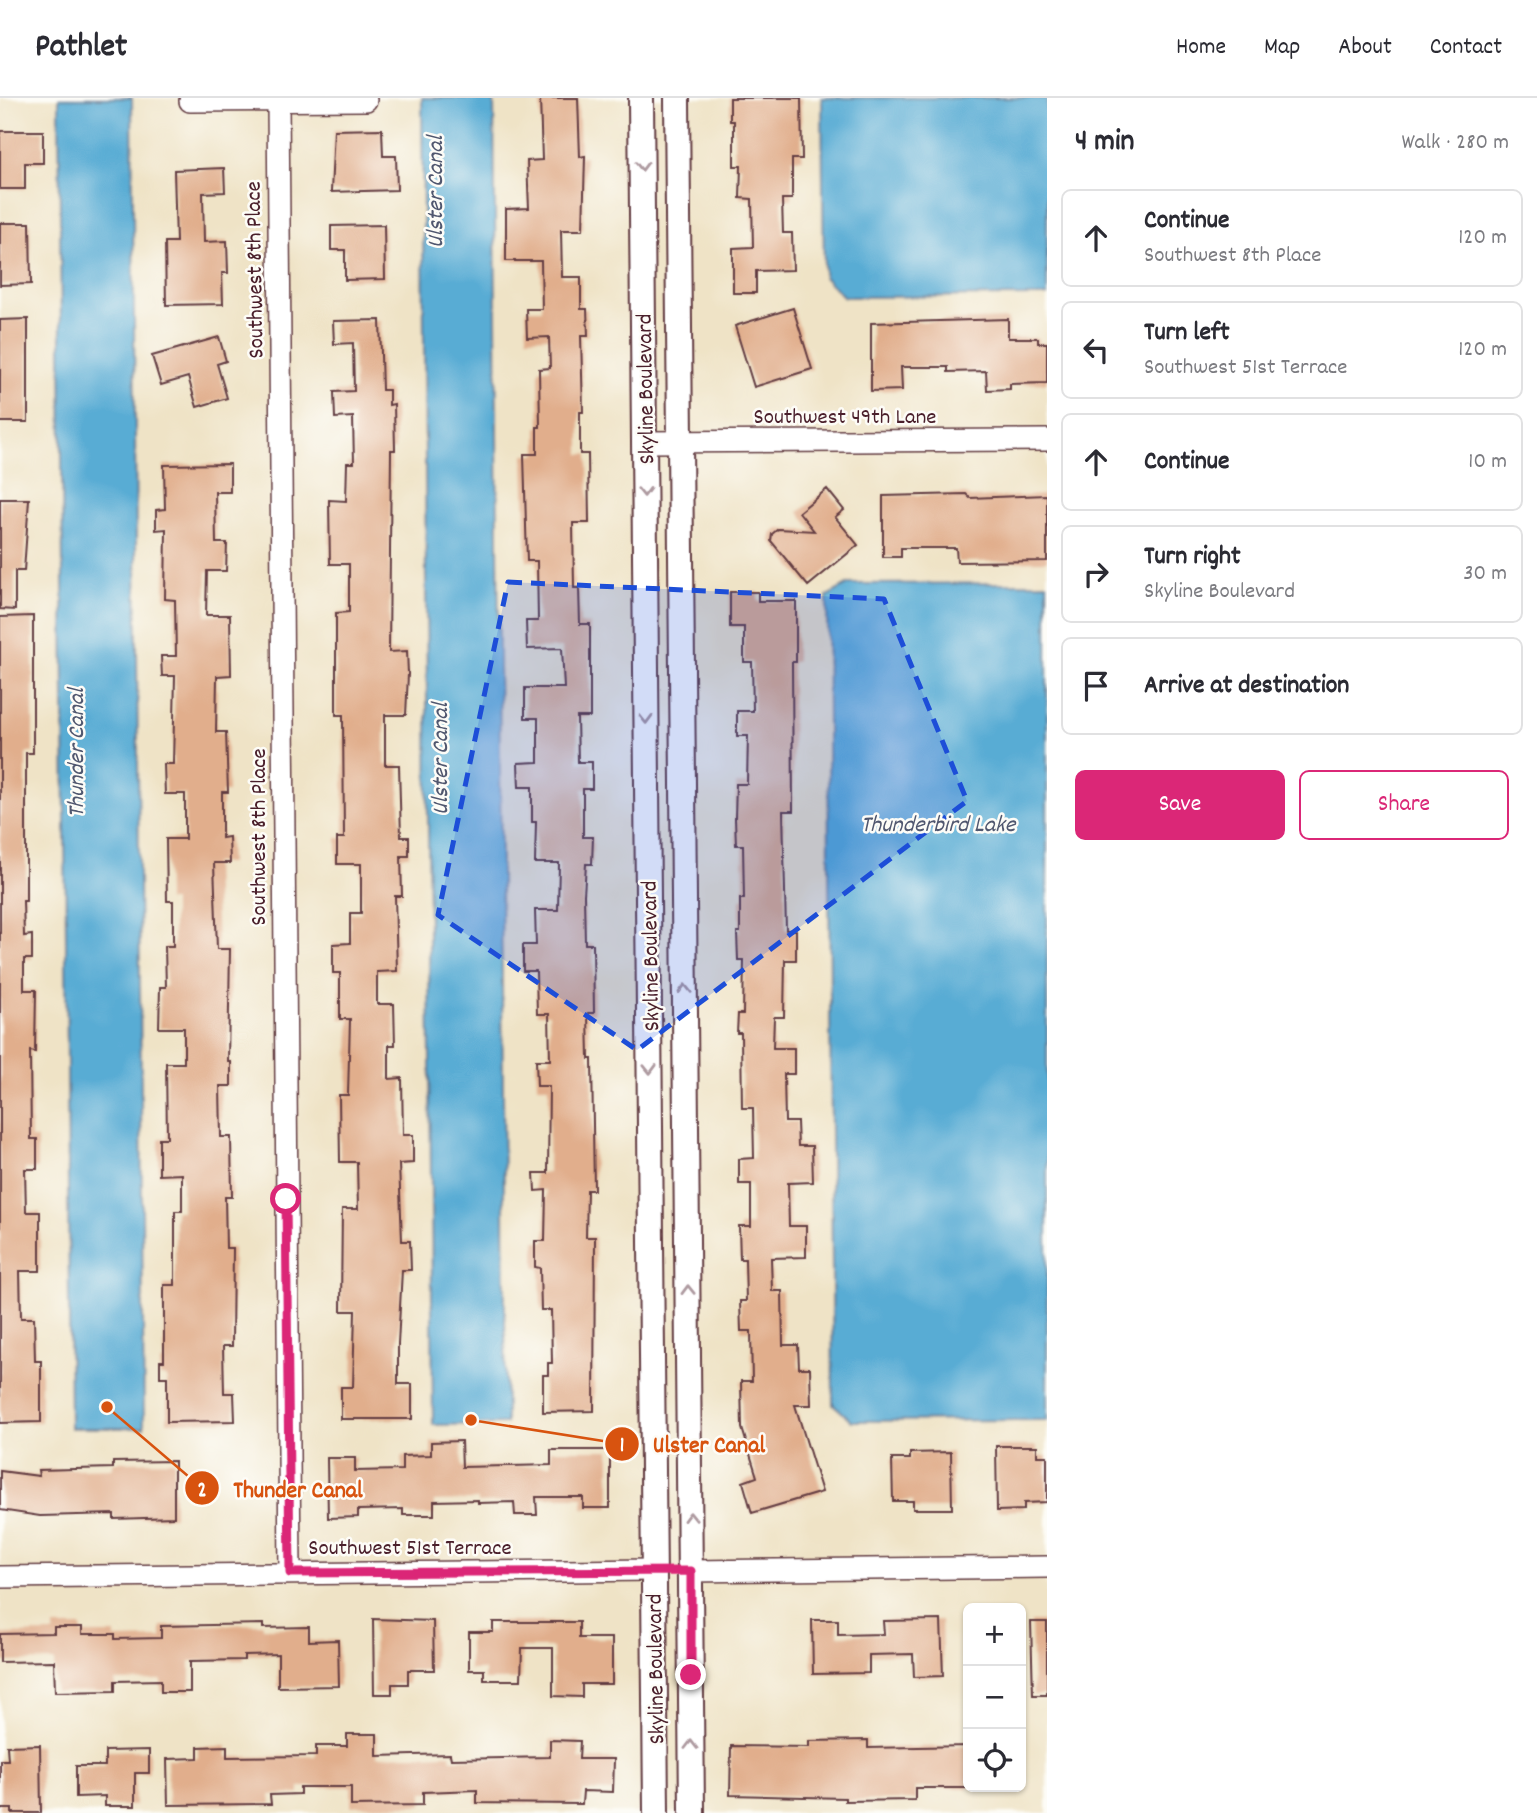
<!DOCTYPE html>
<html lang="en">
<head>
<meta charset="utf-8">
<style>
  :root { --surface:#fff; --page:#f7f7f7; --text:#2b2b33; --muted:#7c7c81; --line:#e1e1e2; --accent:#db2777 }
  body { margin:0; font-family:Dekko,sans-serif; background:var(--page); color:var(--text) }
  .controls { position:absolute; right:21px; bottom:21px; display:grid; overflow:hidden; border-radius:10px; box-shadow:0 2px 5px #0004 }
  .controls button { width:63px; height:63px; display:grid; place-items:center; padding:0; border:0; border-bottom:2px solid var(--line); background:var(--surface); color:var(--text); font:35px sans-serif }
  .stop { position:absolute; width:21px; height:21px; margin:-16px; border:5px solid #db2777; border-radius:50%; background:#fff }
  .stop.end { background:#db2777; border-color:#fff; box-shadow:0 2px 7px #0008 }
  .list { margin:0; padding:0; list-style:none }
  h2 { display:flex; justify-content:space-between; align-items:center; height:91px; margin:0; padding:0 28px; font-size:30px }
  h2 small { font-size:23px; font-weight:400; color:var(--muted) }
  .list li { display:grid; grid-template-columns:46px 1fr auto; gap:21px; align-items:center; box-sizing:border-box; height:98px; margin:0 14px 14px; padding:0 14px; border:2px solid var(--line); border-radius:10px }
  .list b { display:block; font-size:26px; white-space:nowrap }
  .list p { margin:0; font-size:23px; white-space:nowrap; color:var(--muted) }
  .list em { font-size:23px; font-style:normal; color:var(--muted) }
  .actions { display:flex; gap:14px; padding:21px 28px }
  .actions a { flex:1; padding:16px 0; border:2px solid var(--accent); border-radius:10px; text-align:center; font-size:24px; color:var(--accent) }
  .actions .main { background:var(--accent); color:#fff }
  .icon { flex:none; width:38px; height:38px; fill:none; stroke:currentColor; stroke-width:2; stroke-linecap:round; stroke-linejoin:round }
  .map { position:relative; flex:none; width:1047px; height:1715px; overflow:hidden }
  header { display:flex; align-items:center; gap:42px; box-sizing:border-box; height:98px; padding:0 35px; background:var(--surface); border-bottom:2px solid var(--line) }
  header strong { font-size:33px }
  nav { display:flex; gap:38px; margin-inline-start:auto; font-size:24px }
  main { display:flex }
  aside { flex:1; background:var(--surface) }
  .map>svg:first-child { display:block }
  .water { fill:#58acd4; stroke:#516680; stroke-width:2 }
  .building { fill:#e1ae8c }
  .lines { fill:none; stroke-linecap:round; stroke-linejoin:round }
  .minor-casing { stroke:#633c42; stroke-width:24 }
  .tertiary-casing { stroke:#633c42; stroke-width:28 }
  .minor { stroke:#fff; stroke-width:21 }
  .tertiary { stroke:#fff; stroke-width:24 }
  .oneway { stroke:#ae9aa0 }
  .route { stroke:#db2777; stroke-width:9 }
  .marked { fill:#1d4ed8; fill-opacity:0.2; stroke:#1d4ed8; stroke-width:5; stroke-dasharray:14 9; stroke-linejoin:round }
  .labels { text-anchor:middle; stroke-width:5; stroke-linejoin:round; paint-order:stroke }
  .street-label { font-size:23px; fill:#4a1f2b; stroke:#fdfcf7 }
  .water-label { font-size:24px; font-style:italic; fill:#50576f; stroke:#fdfcf7 }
  .leader { fill:none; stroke:#d8530f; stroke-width:2.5 }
  .callout-dot { fill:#d8530f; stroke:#fdfcf7; stroke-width:2.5 }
  .mark-label { font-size:21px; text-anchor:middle; font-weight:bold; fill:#fff }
  .callout-label { font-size:24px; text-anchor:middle; font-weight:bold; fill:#d8530f; stroke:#fdfcf7; stroke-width:5; stroke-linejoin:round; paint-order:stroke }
</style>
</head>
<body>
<header>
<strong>Pathlet</strong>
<nav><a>Home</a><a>Map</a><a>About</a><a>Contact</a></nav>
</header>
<main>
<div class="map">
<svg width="1047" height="1715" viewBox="0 0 1047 1715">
  <rect width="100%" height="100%" fill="#fdfcf7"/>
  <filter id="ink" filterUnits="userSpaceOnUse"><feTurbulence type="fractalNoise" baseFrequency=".0143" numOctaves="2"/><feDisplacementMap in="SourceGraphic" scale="14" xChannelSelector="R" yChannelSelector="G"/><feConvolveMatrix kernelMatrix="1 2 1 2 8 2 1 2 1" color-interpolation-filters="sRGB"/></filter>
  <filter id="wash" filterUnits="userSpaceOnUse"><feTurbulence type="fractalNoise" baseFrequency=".00686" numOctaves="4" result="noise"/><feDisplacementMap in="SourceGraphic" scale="28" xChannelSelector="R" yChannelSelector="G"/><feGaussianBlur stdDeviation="1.57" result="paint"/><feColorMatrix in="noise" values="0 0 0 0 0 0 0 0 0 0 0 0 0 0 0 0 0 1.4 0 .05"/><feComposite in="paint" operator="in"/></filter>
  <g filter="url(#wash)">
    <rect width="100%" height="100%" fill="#efe3c6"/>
    <path class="water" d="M59,0h73l12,1330h-74z
      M422,0h72l12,1326 -73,1z
      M822,0h225v198l-203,1 -20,-20z
      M1047,485v837l-195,1 -19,-17 -6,-808 22,-12z"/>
    <g id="blocks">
      <path class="building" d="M540,0h38l2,59 5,-1 -2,74h-22l1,47h19v32h6l1,27h-7l2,76h-3v42h8l1,69h-16l1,65h5l1,36h10v93h-13l1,45h14v27h-9v48h10l-1,27h-6l-2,31 1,49h8l1,69h-6l1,46h3l2,131h-7l-1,47h9l-1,174 -51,1v-37h5v-12h4l-1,-53h-10l-1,-42 -5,-1v-26h10l1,-51 -11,1 -1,-18h14l1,-87h-12l-1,-26h14l-1,-46h-12l-1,-43h-13v-26h13l-1,-35h23l1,-47h-24l1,-41h-4v-35h-13l-1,-24 20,-1v-44h-13v-30h39l-2,-40 -35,1 -1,-28h12l-1,-60h-10l-3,-107h13v-27h3l-1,-58 11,-1 -1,-31 -22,1 -1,-29h16l-1,-48h-35v-52l23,-1 -2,-47 15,-1z
        M730,0h71l1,61h-10v40h-10l1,34h9l1,37 -37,1v22h-23v-45l20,-1 -1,-48 -12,-1 1,-32h-7v-45h-4z
        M382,31l1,27h13l1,34 -66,2 3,-62z
        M0,33h43v32h-18v26h-25z
        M224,70l1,24 -22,1 1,49 23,-1 1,32h-6l1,31 -57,1 -1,-63h11l-2,-72z
        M0,125h30l1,61 -31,1z
        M384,127l1,54 -40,1v-30h-14v-24z
        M793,210l19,61 -58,18 -19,-61z
        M28,221v103h-28v-102z
        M1008,221v19h30v5h9v40l-37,1v5l-23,1 -1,-19 -38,1v-5h-47l1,23 -31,1v-68z
        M380,222l2,70h7v15l5,-1 1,46h-4l-2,202 18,-1 1,23 -2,41h-21v50h14l2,72h8v19h-8l1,40h-7l2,75 -20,1v32h17l1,41h-6v34l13,-1 1,57h10v28l-14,1 3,77h8l1,29h-9l-4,74v40h14v35h-71v-32h12l2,-76h-14l1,-102h16l-1,-47h-17l-1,-67h9l2,-76h-10v-46h-7v-29l17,-1v-30h11v-49h-24v-26h7l-1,-123h-7v-102l13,-1v-48h-19l-1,-64 17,1 1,-38h7l-1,-46 -18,1 -1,-26 20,-1 -1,-48 -19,1 -1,-23z
        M219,239l7,24 -9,3 10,34 -30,9 -9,-30 -27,8 -9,-29z
        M230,366v28h-15l1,51h11l-1,28h-19l-1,44h24l1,60 -14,1 -1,56h10l2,60h-6v46l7,-1 1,26h-16l3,86h13l-2,113h3v24h-11l1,51h10l1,60h-7l1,51h7l-1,98h-9l1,47h10l1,28 -68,1v-45h-7v-16h4v-76h11v-74h7v-37l-23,1v-37h8l-1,-75h18v-35h-25l1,-41h6l-1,-41h8v-45h-6l-1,-62h19v-45h-20l-1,-30h9l2,-88h-13l-1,-20h15l-1,-56 -10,-1 1,-70 -10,1v-20l9,-1 -1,-44z
        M827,391l17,21 -9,7 23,28 -50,41 -37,-45 1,-7 6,-5 36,2 -15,-19z
        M966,396l4,4 77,-3v66l-90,1 -1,-14h-55v9h-18v-61z
        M0,401h29l-5,72h-9v39l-15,-1z
        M730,494h28v9h38v61h-4l1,149h-10l3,119h10v30h-11l-1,57h-10l-1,31h21v26h-10l1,48h12l1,24h14l1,36 -25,1 1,43h17v31l-35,1 1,33h10l1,54h15l1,23h11l1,37h-16l27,87 -70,21 -9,-31 14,-5 -15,-49 -1,-47h11l-1,-50h-10l-1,-30h6l-1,-42h-5l-1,-33h12v-42h-12v-25l15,-1 -1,-50h-11l-1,-75h-4l1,-19h5l1,-54h-6l-1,-28h3v-33h4l-1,-54h-7l-1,-27 1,-34h11l1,-48h-11v-25h16l-1,-49h-8v-35h-14z
        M33,518v137h-7v148h-3l1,35 8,-1v24h-8v31h12l-1,62 -5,-1 1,88h6v30h-12l1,43h14v59h-20l1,47h13l1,43h6v61l-41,1v-806z
        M461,1343l1,26 89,-2v-15h59v58h-27v-11h-47l1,18h-22l-1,-13 -36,1v-3l-44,1v14h-31v-6l-45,1v7l-30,1 -1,-60h28v13l47,-1v-14l29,-1v-13z
        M996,1348h41v10h10v46l-23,1v7l-27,1z
        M951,1354l1,57h-39v-8h-20l-1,-42h18v-6z
        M174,1363v56l-60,2v-5l-74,2 -40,-6v-39l39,5 -1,-6 75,-2v-6z
        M373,1521l60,2 1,49h-26v14h-16v10h-18z
        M812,1522h26v15l46,-1 -1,-13 58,-1 2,56 -29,1 -1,-23 -44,1v18l-56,1z
        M493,1524h86v16h33v46h-30v13l-29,-1v-48h-31l-1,32h-37v-10h-15v-38h24z
        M1031,1524h16v73h-14z
        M263,1526v4l46,-1v14l29,-1 1,46 -61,1v-33l-34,1v5l-54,1v31h-29v-12l-46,1v10l-60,1 -1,-31 -54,1v-28l54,-1v-6h28v7h33v5l46,-1v-12z
        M347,1636h30v22l73,-2 1,5 99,-2v-17l30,1 -1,18h35l-1,33 -30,-1 -1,13 -105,-1v-13l-54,2v13l-72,1v-19h-51v7l-30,1 1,9 -103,1 -1,-46 31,-1v-11l29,-1v11l89,-1v-10h31z
        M868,1642v8l100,-2v42h-53v12l-70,1v-3l-115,-3 1,-49 78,1v-6z
        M40,1647l1,68h-29v-4h-12v-49h8l-1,-14z
        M149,1652v23h-14v33h-30v-10l-29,1v-31h29v-15z"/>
    </g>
  </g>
  <g filter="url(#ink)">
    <use href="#blocks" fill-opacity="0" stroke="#633c42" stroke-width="2"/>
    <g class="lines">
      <g class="minor-casing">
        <path id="minor" d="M278,2l12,1473
          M190,3l176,-1
          M644,344l403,-2
          M691,1473l356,-4
          M0,1479l653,-7"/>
      </g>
      <g class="tertiary-casing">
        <path id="tertiary" d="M641,0l15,1715
          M677,0l15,1715"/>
      </g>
      <use href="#minor" class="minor"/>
      <use href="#tertiary" class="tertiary"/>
    </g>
    <defs><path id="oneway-chevron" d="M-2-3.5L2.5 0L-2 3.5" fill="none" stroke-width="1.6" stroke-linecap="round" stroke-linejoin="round" transform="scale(1.75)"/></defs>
    <g class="oneway">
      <use href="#oneway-chevron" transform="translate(642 68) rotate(89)"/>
      <use href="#oneway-chevron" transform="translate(644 394) rotate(89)"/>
      <use href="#oneway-chevron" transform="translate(646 621) rotate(89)"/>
      <use href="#oneway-chevron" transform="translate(685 891) rotate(-91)"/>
      <use href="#oneway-chevron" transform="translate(650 971) rotate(89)"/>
      <use href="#oneway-chevron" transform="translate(688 1192) rotate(-91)"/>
      <use href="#oneway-chevron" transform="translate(690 1419) rotate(-91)"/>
      <use href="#oneway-chevron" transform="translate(691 1647) rotate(-90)"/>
    </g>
  </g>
  <g class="lines" filter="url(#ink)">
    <path class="route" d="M286,1101l4,374 401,-2v104"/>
  </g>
  <path class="marked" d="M508,484l376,17 83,202 -330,249 -199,-135z"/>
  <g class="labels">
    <g class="street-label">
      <text transform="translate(253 172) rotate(-91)" y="8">Southwest 8th Place</text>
      <text transform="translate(644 291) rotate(-91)" y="8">Skyline Boulevard</text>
      <text x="845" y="325">Southwest 49th Lane</text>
      <text transform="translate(257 739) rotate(-90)" y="8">Southwest 8th Place</text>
      <text transform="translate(649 858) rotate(-91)" y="8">Skyline Boulevard</text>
      <text x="410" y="1456">Southwest 51st Terrace</text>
      <text transform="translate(654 1571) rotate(-91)" y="8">Skyline Boulevard</text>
    </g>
    <g class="water-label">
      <text transform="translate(434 94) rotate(-90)" y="8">Ulster Canal</text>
      <text transform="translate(75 655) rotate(-90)" y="8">Thunder Canal</text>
      <text transform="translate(439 661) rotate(-90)" y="8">Ulster Canal</text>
      <text x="938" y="733">Thunderbird Lake</text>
    </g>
  </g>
  <path class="leader" d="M471 1322L622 1346M107 1309L202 1390"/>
  <g class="callout-dot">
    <circle cx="471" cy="1322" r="7"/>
    <circle cx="107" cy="1309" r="7"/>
    <circle cx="622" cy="1346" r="18"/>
    <circle cx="202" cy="1390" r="18"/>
  </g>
  <g class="mark-label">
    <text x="622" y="1353">1</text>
    <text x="202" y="1398">2</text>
  </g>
  <g class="callout-label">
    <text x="709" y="1354">Ulster Canal</text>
    <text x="298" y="1399">Thunder Canal</text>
  </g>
</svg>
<div class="controls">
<button>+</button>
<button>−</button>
<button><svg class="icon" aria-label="locate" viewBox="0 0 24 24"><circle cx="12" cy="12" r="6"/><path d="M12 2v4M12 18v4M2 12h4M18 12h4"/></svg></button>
</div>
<div class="stop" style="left:286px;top:1101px"></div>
<div class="stop end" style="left:691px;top:1577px"></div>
</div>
<aside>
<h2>4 min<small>Walk · 280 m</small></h2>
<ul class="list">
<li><svg class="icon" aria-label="ahead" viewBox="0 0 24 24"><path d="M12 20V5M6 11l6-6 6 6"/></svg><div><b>Continue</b><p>Southwest 8th Place</p></div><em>120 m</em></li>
<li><svg class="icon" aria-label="left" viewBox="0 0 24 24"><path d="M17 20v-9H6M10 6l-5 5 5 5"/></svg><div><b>Turn left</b><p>Southwest 51st Terrace</p></div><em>120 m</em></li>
<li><svg class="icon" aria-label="ahead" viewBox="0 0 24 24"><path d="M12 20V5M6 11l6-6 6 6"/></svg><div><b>Continue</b></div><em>10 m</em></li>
<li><svg class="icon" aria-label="right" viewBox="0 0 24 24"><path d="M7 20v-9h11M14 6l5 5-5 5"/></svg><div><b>Turn right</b><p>Skyline Boulevard</p></div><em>30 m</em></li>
<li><svg class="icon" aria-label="arrive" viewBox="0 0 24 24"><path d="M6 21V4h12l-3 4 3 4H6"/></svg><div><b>Arrive at destination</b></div></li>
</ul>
<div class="actions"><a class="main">Save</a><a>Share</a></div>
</aside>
</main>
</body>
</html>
